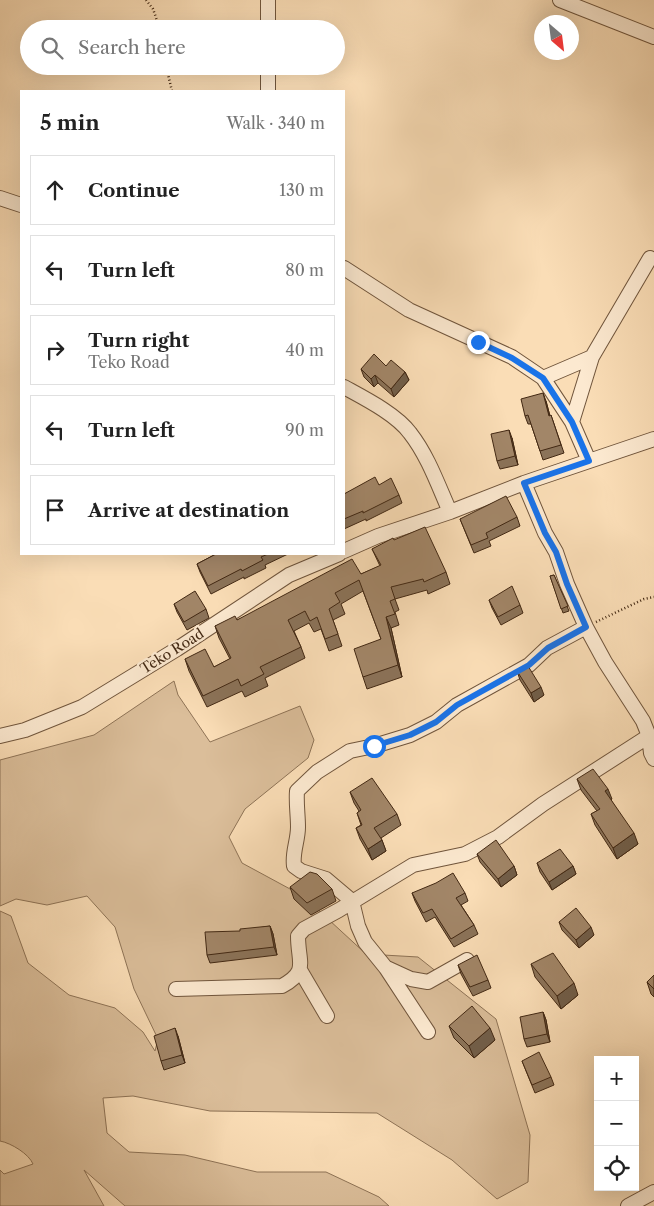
<!DOCTYPE html>
<html lang="en">
<head>
<meta charset="utf-8">
<style>
  :root { --surface:#fff; --page:#f6f6f6; --text:#222; --muted:#767676; --line:#e0e0e0 }
  body { margin:0; font-family:"Libre Caslon Text",serif; background:var(--page); color:var(--text) }
  .controls { position:absolute; right:15px; bottom:15px; display:grid; overflow:hidden; border-radius:0px; box-shadow:0 5px 20px #0002 }
  .controls button { width:45px; height:45px; display:grid; place-items:center; padding:0; border:0; border-bottom:1px solid var(--line); background:var(--surface); color:var(--text); font:25px sans-serif }
  .compass { position:absolute; left:534px; top:15px; width:45px; height:45px; border-radius:50%; background:var(--surface); box-shadow:0 5px 20px #0002; rotate:152deg }
  .stop { position:absolute; width:15px; height:15px; margin:-11px; border:4px solid #1a73e8; border-radius:50%; background:#fff }
  .stop.end { background:#1a73e8; border-color:#fff; box-shadow:0 1px 5px #0008 }
  .list { margin:0; padding:0; list-style:none }
  h2 { display:flex; justify-content:space-between; align-items:center; height:65px; margin:0; padding:0 20px; font-size:21px }
  h2 small { font-size:16px; font-weight:400; color:var(--muted) }
  .list li { display:grid; grid-template-columns:32px 1fr auto; gap:15px; align-items:center; box-sizing:border-box; height:70px; margin:0 10px 10px; padding:0 10px; border:1px solid var(--line); border-radius:0px }
  .list b { display:block; font-size:19px; white-space:nowrap }
  .list p { margin:0; font-size:16px; white-space:nowrap; color:var(--muted) }
  .list em { font-size:16px; font-style:normal; color:var(--muted) }
  .icon { flex:none; width:28px; height:28px; fill:none; stroke:currentColor; stroke-width:2; stroke-linecap:round; stroke-linejoin:round }
  .map { position:relative; flex:none; width:654px; height:1206px; overflow:hidden }
  .search { position:absolute; background:var(--surface); box-shadow:0 5px 20px #0002; left:20px; top:20px; width:325px; height:55px; display:flex; align-items:center; gap:12px; box-sizing:border-box; padding:0 18px; border-radius:28px; color:var(--muted); font-size:19px }
  .panel { position:absolute; background:var(--surface); box-shadow:0 5px 20px #0002; left:20px; top:90px; width:325px; height:465px; border-radius:0px }
  .map>svg:first-child { display:block }
  .green { fill:#dbbe9a; stroke:#8e7356 }
  .lines { fill:none; stroke-linecap:round; stroke-linejoin:round }
  .minor-casing { stroke:#70553c; stroke-width:16 }
  .path { stroke:#422813; stroke-width:2.5; stroke-dasharray:1 2.5; stroke-linecap:butt }
  .minor { stroke:#fce9d0; stroke-width:14 }
  .wall { fill:#8b7359; stroke:#422813 }
  .shaded-wall { fill:#715e49; stroke:#422813 }
  .building { fill:#a28668; stroke:#422813 }
  .route { stroke:#1a73e8; stroke-width:6 }
  .labels { text-anchor:middle; stroke-width:4.5; stroke-linejoin:round; paint-order:stroke }
  .street-label { font-size:14px; fill:#422813; stroke:#fce9d0 }
</style>
</head>
<body>
<div class="map">
<svg width="654" height="1206" viewBox="0 0 654 1206">
  <rect width="100%" height="100%" fill="#faddb6"/>
  <filter id="stains"><feTurbulence type="fractalNoise" baseFrequency=".004" numOctaves="4"/><feColorMatrix values="0 0 0 0 .2 0 0 0 0 .09 0 0 0 0 .02 0 0 0 .5 -.17"/></filter>
  <radialGradient id="worn" r=".72"><stop offset=".6" stop-color="#630" stop-opacity="0"/><stop offset="1" stop-color="#630" stop-opacity=".3"/></radialGradient>
  <path class="green" d="M174,681l4,14 32,47 90,-36 14,34 -6,18 -63,51 -16,28 13,26 61,33 63,58 52,3 78,62 34,116 -2,47 -31,17 -45,-39 -75,-47 -167,-2 -77,-15 -30,2 4,35 22,19 56,3 72,17h69l53,25 10,9h-264l-41,-36 20,36h-104v-36l4,4 29,-10c-4,-10 -22,-21 -33,-23v-230l11,5 17,47 41,32 46,13 28,24 12,19 3,-12 -24,-50 -19,-62 -28,-31 -40,9 -31,-6 -16,7v-146l94,-25z"/>
  <g class="lines">
    <g class="minor-casing">
      <path id="minor" d="M560,0l94,37
        M268,29v-29
        M268,91v-25
        M0,198l21,7
        M344,268l65,42 103,47 31,21 29,44 17,39
        M543,378l49,-21
        M344,387c20,11 52,27 66,46 18,23 28,52 40,79
        M572,422l20,-65 58,-99
        M524,483l21,50 11,19 11,32 19,43 19,35 38,59 6,15 2,17 3,6
        M344,551l34,-15 72,-24 74,-29 130,-44
        M0,736l25,-6 57,-23 95,-58 112,-74 50,-21
        M387,968l24,11 17,3 39,-22
        M300,970l27,46
        M176,989l106,-3c27,-15 16,-23 16,-50l6,-7 35,-19 74,-45 52,-11 33,-17 45,-33 106,-68
        M428,1032l-42,-64 -21,-26 -7,-16 -6,-25 -26,-22 -25,-8 -7,-5c-2,-14 4,-25 4,-39 0,-12 -2,-24 -1,-36l20,-19 33,-21 24,-5 36,-11 26,-13 21,-17 72,-40 18,-17 39,-21
        M628,1206l26,-14"/>
    </g>
    <path class="path" d="M146,0l7,9 7,20
      M166,66l6,25
      M596,622l48,-23 10,-2"/>
    <use href="#minor" class="minor"/>
  </g>
  <path class="wall" d="M386,366l19,6 4,8 -15,17 -16,-14 -4,4 -10,-10 -3,-8z
    M546,401l4,15 1,-1 13,38 -21,7 -12,-36h-3l-3,-8z
    M512,438l6,27 -18,4 -3,-8z
    M379,485l20,10 3,8 -36,18v-2l-22,10v-35z
    M517,517l3,9 -31,15 2,5 -17,7 -14,-34z
    M394,540l52,32 4,12 -22,10 -1,-4 -32,9 4,11 -4,2 4,13 -8,3 11,49 -35,12 -4,-12 18,-38 -18,-48 -22,13 4,10 -12,6 9,26 -13,5 -8,-22 -7,3 -5,-9 -15,8 7,16 4,11 -40,20 3,8 -23,11 -3,-6 -35,16 -18,-36 -4,-12 29,8 16,-8 -11,-21 -4,-12 22,-6 124,-46 19,-8 -8,-17z
    M216,554h72l-23,11 1,3 -22,11v-2l-33,17 -11,-22 -3,-8z
    M554,575l15,36 -6,2 -13,-37z
    M489,600l31,5 3,8 -22,12 -9,-17z
    M174,604l32,5 3,9 -22,12 -10,-18z
    M517,671l27,24 -10,7 -14,-22z
    M577,779l35,20 -1,1 27,44 -21,15 -22,-34 -4,-11 6,-3 -16,-21z
    M350,792l47,22 4,11 -20,13 5,13 -14,9 -12,-21 -4,-11 5,-3 -4,-12 2,-2 -5,-8z
    M477,854l37,12 3,9 -16,12 -21,-25z
    M537,863l36,3 3,8 -24,16 -12,-18z
    M290,887l42,2 4,12 -25,14 -17,-16z
    M412,893h53l3,8 -7,4 13,20 4,9 -24,13 -19,-30 -9,5 -11,-21z
    M559,922l35,13 -15,13 -17,-18z
    M270,926l3,8 4,21 -67,8 -3,-8 33,-24z
    M531,964l47,31 -17,14 -26,-32z
    M458,965l30,15 3,8 -18,8 -12,-22z
    M654,975v22l-3,-3 -4,-12z
    M543,1012l3,8 4,22 -23,5 -3,-8z
    M449,1026l46,14 -21,18 -20,-20z
    M178,1036l7,27 -21,7 -3,-9z
    M522,1061l29,16 3,8 -19,8z"/>
  <path class="shaded-wall" d="M405,372l4,8 -15,17 -3,-8z
    M375,375l3,8 -4,4 -3,-8z
    M543,393l3,8 6,23 -3,-8z
    M509,430l3,8 6,27 -3,-9z
    M386,617l5,11 11,49 -4,-12z
    M541,687l3,8 -10,7 -3,-9z
    M608,789l4,10 -3,3 -4,-11z
    M634,833l4,11 -21,15 -4,-11z
    M382,840l4,11 -14,9 -4,-11z
    M514,866l3,9 -16,12 -3,-8z
    M573,866l3,8 -24,16 -3,-8z
    M270,926l3,8 4,21 -3,-8z
    M591,927l3,8 -15,13 -3,-8z
    M574,983l4,12 -17,14 -4,-13z
    M543,1012l3,8 4,22 -3,-8z
    M175,1028l3,8 7,27 -3,-8z
    M490,1028l5,12 -21,18 -5,-12z"/>
  <path class="building" d="M374,354l12,12 5,-6 14,12 -14,17 -16,-14 -4,4 -10,-10z
    M543,393l6,23 2,-1 10,30 -21,6 -12,-36 -3,1 -4,-17z
    M509,430l6,26 -18,5 -6,-27z
    M375,477l4,8 12,-7 8,17 -36,18v-2l-19,8v-25z
    M506,496l11,21 -31,16 2,5 -17,7 -11,-26z
    M425,527l21,45 -22,10 -1,-3 -32,8 4,12 -5,2 5,13 -9,3 12,48 -35,12 -9,-28 27,-10 -22,-59 -24,13 5,9 -11,7 9,25 -13,5 -8,-22 -7,4 -5,-10 -17,9 13,27 -41,20 4,7 -23,12 -3,-7 -35,17 -18,-37 20,-10 9,18 17,-9 -16,-32 20,-10 2,4 115,-61 9,15 20,-9 -9,-16 21,-11 1,2z
    M216,554h52l-7,3 2,3 -21,11 -1,-2 -33,17 -11,-22z
    M554,575l14,31 -7,3 -11,-33z
    M512,586l8,19 -22,12 -9,-17z
    M195,591l11,18 -22,13 -10,-18z
    M528,666l13,21 -10,6 -14,-22z
    M593,769l15,20 -3,2 29,42 -21,15 -22,-34 9,-5 -23,-30z
    M372,778l25,36 -23,14 8,12 -14,9 -12,-21 6,-3 -5,-12 4,-3 -11,-18z
    M496,840l18,26 -16,13 -21,-25z
    M560,849l13,17 -24,16 -12,-19z
    M310,872l7,2 15,15 -25,14 -17,-16z
    M453,873l12,20 -9,5 18,27 -23,14 -19,-30 -9,4 -11,-20 24,-10z
    M576,908l15,19 -15,13 -17,-18z
    M270,926l4,21 -67,8 -2,-23 35,-1v-2z
    M553,953l21,30 -17,13 -26,-32z
    M477,955l11,25 -18,7 -12,-22z
    M654,975v14l-7,-7z
    M472,1006l18,22 -21,18 -20,-20z
    M543,1012l4,22 -23,5 -4,-22z
    M175,1028l7,27 -21,6 -7,-25z
    M539,1052l12,25 -19,8 -10,-24z"/>
  <g class="lines">
    <path class="route" d="M374,746l36,-11 26,-13 21,-17 72,-40 19,-17 38,-21 -19,-43 -11,-32 -11,-19 -21,-50 65,-22 -17,-39 -29,-44 -31,-20 -34,-16"/>
  </g>
  <g class="labels">
    <g class="street-label">
      <text transform="translate(172 651) rotate(-32)" y="5">Teko Road</text>
    </g>
  </g>
  <rect width="100%" height="100%" filter="url(#stains)"/>
  <rect width="100%" height="100%" fill="url(#worn)"/>
</svg>
<div class="controls">
<button>+</button>
<button>−</button>
<button><svg class="icon" aria-label="locate" viewBox="0 0 24 24"><circle cx="12" cy="12" r="6"/><path d="M12 2v4M12 18v4M2 12h4M18 12h4"/></svg></button>
</div>
<svg class="compass" viewBox="-18 -18 36 36"><path d="M0-13l5 13h-10z" fill="#e53935"/><path d="M0 13l5-13h-10z" fill="#767676"/></svg>
<div class="stop" style="left:374px;top:746px"></div>
<div class="stop end" style="left:478px;top:342px"></div>
<div class="search"><svg class="icon" aria-label="search" viewBox="0 0 24 24"><circle cx="10" cy="10" r="6"/><path d="M15 15l6 6"/></svg>Search here</div>
<section class="panel">
<h2>5 min<small>Walk · 340 m</small></h2>
<ul class="list">
<li><svg class="icon" aria-label="ahead" viewBox="0 0 24 24"><path d="M12 20V5M6 11l6-6 6 6"/></svg><div><b>Continue</b></div><em>130 m</em></li>
<li><svg class="icon" aria-label="left" viewBox="0 0 24 24"><path d="M17 20v-9H6M10 6l-5 5 5 5"/></svg><div><b>Turn left</b></div><em>80 m</em></li>
<li><svg class="icon" aria-label="right" viewBox="0 0 24 24"><path d="M7 20v-9h11M14 6l5 5-5 5"/></svg><div><b>Turn right</b><p>Teko Road</p></div><em>40 m</em></li>
<li><svg class="icon" aria-label="left" viewBox="0 0 24 24"><path d="M17 20v-9H6M10 6l-5 5 5 5"/></svg><div><b>Turn left</b></div><em>90 m</em></li>
<li><svg class="icon" aria-label="arrive" viewBox="0 0 24 24"><path d="M6 21V4h12l-3 4 3 4H6"/></svg><div><b>Arrive at destination</b></div></li>
</ul>
</section>
</div>
</body>
</html>
